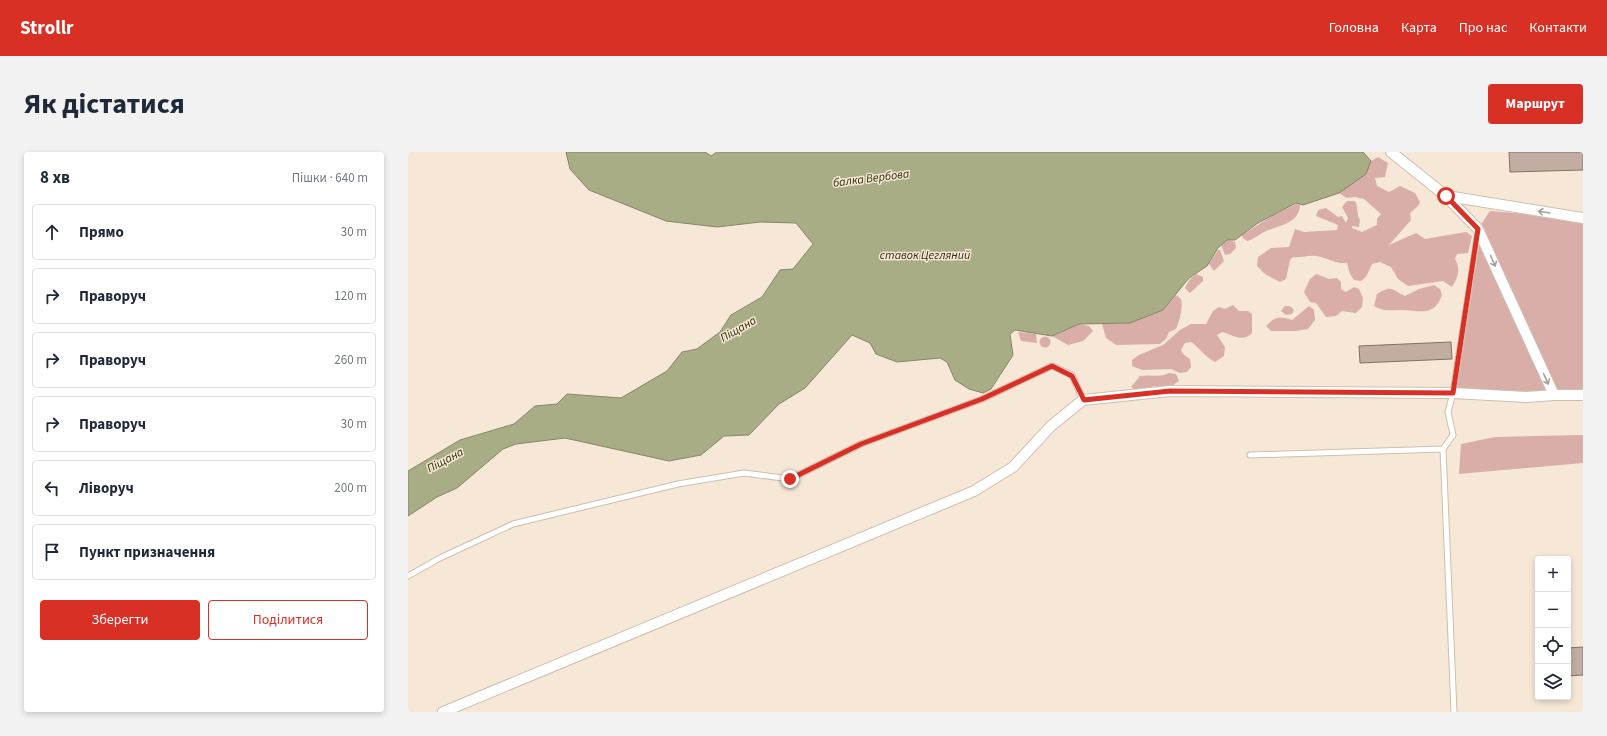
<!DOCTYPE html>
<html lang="uk">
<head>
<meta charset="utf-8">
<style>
  :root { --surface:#fff; --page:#f2f2f3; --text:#1f2937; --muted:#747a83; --line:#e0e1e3; --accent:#d93025 }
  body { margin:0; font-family:"Source Sans 3",sans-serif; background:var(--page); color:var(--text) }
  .controls { position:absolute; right:12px; bottom:12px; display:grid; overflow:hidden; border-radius:4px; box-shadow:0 2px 6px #0003 }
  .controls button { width:36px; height:36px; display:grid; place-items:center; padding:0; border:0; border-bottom:1px solid var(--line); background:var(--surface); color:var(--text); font:20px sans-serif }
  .stop { position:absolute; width:12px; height:12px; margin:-9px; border:3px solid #d93025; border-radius:50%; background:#fff }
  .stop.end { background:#d93025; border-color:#fff; box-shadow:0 1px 4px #0008 }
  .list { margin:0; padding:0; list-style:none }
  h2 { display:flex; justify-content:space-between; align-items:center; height:52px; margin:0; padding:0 16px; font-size:17px }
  h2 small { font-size:13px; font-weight:400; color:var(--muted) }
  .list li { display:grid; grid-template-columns:26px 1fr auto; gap:12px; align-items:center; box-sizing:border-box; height:56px; margin:0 8px 8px; padding:0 8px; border:1px solid var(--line); border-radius:4px }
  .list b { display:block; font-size:15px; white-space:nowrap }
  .list em { font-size:13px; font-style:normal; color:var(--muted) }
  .actions { display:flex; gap:8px; padding:12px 16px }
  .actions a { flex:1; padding:9px 0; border:1px solid var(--accent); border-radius:4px; text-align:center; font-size:14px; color:var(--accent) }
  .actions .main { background:var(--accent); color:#fff }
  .icon { flex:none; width:22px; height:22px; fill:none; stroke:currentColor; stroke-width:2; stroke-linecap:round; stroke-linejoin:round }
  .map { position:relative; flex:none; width:1175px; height:560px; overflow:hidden; border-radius:4px }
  header { display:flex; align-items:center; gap:24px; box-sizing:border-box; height:56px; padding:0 20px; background:var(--accent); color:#fff }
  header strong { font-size:19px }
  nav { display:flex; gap:22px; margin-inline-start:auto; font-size:14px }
  .intro { display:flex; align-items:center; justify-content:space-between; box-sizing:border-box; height:96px; padding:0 24px }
  h1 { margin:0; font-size:28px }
  .button { padding:10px 18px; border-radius:4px; background:var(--accent); color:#fff; font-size:14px; font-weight:700 }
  main { display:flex; gap:24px; padding:0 24px }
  aside { flex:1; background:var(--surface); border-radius:4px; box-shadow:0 2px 6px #0003 }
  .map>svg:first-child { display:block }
  .green { fill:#d9aea9 }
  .water { fill:#a8ad85; stroke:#858668 }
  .building { fill:#c1ada2; stroke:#827066 }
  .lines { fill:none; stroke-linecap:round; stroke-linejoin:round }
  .service-casing { stroke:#cebfaf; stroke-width:7 }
  .minor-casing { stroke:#cebfaf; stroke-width:12 }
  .service { stroke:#fff; stroke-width:5 }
  .minor { stroke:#fff; stroke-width:10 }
  .oneway { stroke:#a3a09d }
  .route { stroke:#d93025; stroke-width:5 }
  .labels { text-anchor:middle; stroke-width:3; stroke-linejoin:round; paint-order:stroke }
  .water-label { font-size:12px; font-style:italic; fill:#2b2d00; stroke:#f6e7d6 }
</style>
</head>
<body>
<header>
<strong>Strollr</strong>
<nav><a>Головна</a><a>Карта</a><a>Про нас</a><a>Контакти</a></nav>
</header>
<div class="intro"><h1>Як дістатися</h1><a class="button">Маршрут</a></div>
<main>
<aside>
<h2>8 хв<small>Пішки · 640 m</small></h2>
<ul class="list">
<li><svg class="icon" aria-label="ahead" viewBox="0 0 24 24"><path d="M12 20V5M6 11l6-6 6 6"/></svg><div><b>Прямо</b></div><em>30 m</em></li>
<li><svg class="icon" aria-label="right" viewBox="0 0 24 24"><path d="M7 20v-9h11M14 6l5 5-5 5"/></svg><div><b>Праворуч</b></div><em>120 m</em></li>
<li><svg class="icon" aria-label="right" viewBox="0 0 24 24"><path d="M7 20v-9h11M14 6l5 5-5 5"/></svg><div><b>Праворуч</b></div><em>260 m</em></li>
<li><svg class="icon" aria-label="right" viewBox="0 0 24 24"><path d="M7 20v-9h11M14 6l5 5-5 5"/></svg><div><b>Праворуч</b></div><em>30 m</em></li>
<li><svg class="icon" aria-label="left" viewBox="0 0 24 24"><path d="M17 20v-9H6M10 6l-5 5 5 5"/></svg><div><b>Ліворуч</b></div><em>200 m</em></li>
<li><svg class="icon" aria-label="arrive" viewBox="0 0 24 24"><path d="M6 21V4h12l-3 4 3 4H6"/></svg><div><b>Пункт призначення</b></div></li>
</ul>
<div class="actions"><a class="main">Зберегти</a><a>Поділитися</a></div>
</aside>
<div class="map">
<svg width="1175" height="560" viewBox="0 0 1175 560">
  <rect width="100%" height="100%" fill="#f6e7d6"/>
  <path class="green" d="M955,0l8,9 7,-4 10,6 -3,14 -10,1 2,8 12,6 11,-6 15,7 5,9 -2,4 -8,7 1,7 -22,25 27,-12 9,6 41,-7 6,4 -4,17 -11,1 -2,5c6,10 3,19 -3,28l-9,-6 -35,5 -10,-7 -7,-12 -11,-5 -8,2 -6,13 -5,4 -7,-1 -4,-6 -3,-11c-13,1 -18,-5 -31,-7 -8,-1 -15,2 -23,1l-3,3 -4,19 -6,3 -15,-8 -8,-8 1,-9 13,-9 18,-1 6,-18 9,3 33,-2 1,-5 -22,-9 2,-6 8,-2 12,9 4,-1 4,7 2,-5 -6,-11 5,-6h8c4,6 1,14 5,19l-1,7 -7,-1v2l10,4 15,-7v-6l4,-5 -17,-15 -9,-2 -8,1 -8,-5 -36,12z
    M888,52l4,1c-1,19 -21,20 -36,27 -6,3 -10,7 -17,9l-4,-3 -1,-3 30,-19z
    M1082,59l93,8v174h-130l25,-164z
    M820,88l7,2 1,6 -6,6 -5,1 -4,-10z
    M810,98h2l4,11 -10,10 -5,-7z
    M788,122l7,3v4l-13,12 -5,-5 5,-9z
    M908,122l13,5 8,-1 4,4v7l5,3 8,-5 5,2 4,9 -1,9 -6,6 -14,-2 -6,5 -10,1 -10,-14 -6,-1 -6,-10 6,-13z
    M1026,133l6,4 2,6c-8,23 -23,15 -40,15 -12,0 -17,2 -28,-4l3,-12c15,-10 15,-4 28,2l14,-7z
    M768,143l5,4c2,11 -1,20 -5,30l-7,3 -3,7 -6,5 -44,1 -10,-7 -4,-14 28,-1 33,-13z
    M825,153l6,6h9l4,3v19c-10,10 -18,2 -30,-1l-5,3 8,12 -1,9 -9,6c-11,-6 -14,-13 -24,-20l-6,1 -4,7 2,4 7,5 1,8 -4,5 -7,1 -9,-4 -29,1 -10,-4v-6l7,-5 24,-10 17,-15 11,-6h15l7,-13 6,-4 6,2z
    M877,154h5l4,4 -2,4 -6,1 -5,-4z
    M901,154l5,4 1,10 -7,9 -12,2h-25l-5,-5c9,-10 14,-10 26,-6z
    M671,172l10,2 4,5 -10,10 -15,4 -16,-9z
    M610,180l18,2 1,9 -16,-2z
    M631.5 190a5.5 5.5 0 1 1 11 0a5.5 5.5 0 1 1-11 0Z
    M761,221l7,1 3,7 -12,8 -14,-3 -5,4 -12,1 -5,-4 9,-11c11,-2 20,2 29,-3z
    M1175,283v28l-124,11 2,-30 34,-7z"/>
  <path class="water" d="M158,0h139l6,4 6,-4h646l8,9 -5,13 -27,19 -36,12 -7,-2 -38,20 -23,17h-8l-9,8 -11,18 -18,12 -26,32 -33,13 -51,1 -27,12 -37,-6 -5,4 3,21 -22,34 -8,4 -14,-4 -14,-9 -8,-18 -7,-4 -43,4 -21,-8 -6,-11 -18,-8 -47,53 -26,16 -30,31 -25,1 -23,19 -32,6 -104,-23 -49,6 -13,5 -46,39 -20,9 -29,19v-45l52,-31 54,-16 21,-18 22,-2 10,-10 54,4 46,-27 15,-19 15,-3 23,-17 11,-17 31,-18 18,-27 13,-1 20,-25 -17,-21 -36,-1 -43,5 -51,-6 -77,-31 -19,-21z"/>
  <path class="building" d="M1101,0h74v18l-73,2z
    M1043,190l1,17 -92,4 -1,-17z
    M1175,495v28l-15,1v-28z"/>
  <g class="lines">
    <g class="service-casing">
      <path id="service" d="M842,303l193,-6
        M0,424l32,-18 73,-34 165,-40 66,-11 46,6 71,-35 121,-45 70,-33 20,9 11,25
        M1046,560l-11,-263 10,-14 -5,-23 5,-19 25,-161"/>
    </g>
    <g class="minor-casing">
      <path id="minor" d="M983,0l55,44 32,33 76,166h29
        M1039,44l136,22
        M35,560l531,-221 39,-24 38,-41 32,-26 87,-9 283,2 74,4 27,-2"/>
    </g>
    <use href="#service" class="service"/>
    <use href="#minor" class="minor"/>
  </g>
  <defs><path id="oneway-shaft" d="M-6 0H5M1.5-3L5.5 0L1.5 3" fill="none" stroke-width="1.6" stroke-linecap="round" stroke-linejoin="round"/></defs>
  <g class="oneway">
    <use href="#oneway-shaft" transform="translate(1136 60) rotate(-171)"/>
    <use href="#oneway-shaft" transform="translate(1085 109) rotate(66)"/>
    <use href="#oneway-shaft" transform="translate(1138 227) rotate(66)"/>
  </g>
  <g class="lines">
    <path class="route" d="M382,327l71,-35 121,-45 70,-33 20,10 12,24 86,-9 283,2 25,-164 -32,-33"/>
  </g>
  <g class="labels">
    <g class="water-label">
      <text transform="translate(463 26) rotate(-7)" y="4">балка Вербова</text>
      <text x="517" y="107">ставок Цегляний</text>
      <text transform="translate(330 177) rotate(-30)" y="4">Піщана</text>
      <text transform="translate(37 308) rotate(-28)" y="4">Піщана</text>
    </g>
  </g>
</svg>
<div class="controls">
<button>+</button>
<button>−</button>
<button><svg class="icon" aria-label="locate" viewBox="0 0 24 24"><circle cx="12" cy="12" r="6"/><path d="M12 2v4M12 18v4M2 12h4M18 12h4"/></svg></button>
<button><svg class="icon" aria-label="layers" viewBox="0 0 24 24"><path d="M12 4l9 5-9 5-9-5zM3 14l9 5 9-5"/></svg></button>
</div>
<div class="stop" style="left:1038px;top:44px"></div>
<div class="stop end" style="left:382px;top:327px"></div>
</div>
</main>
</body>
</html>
